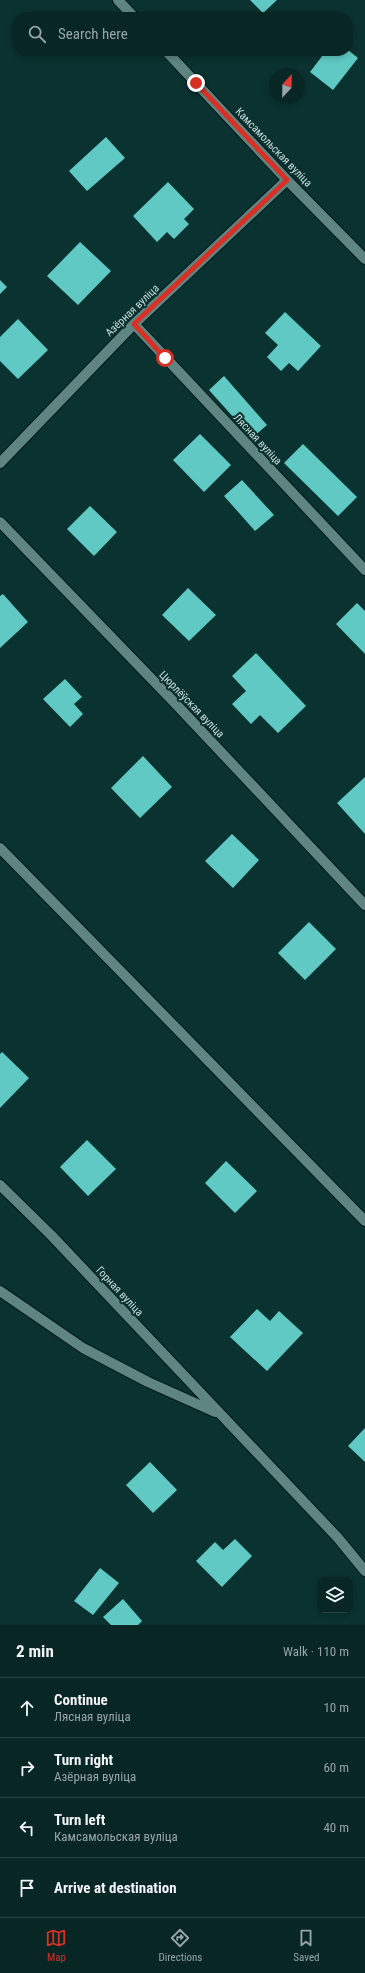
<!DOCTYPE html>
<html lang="en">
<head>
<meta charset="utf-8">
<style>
  :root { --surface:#082624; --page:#163231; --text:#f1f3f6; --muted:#98a5a6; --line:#294341; --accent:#d93025 }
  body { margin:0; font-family:"Roboto Condensed",sans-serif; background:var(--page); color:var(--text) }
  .controls { position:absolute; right:12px; bottom:12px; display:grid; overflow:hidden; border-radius:8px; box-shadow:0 2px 6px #0003 }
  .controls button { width:36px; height:36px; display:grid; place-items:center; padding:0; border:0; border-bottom:1px solid var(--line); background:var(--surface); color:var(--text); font:20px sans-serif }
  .compass { position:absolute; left:269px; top:68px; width:36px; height:36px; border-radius:50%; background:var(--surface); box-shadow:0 2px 6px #0003; rotate:22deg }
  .stop { position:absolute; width:12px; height:12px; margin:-9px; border:3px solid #d93025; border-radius:50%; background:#fff }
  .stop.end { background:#d93025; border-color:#fff; box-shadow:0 1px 4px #0008 }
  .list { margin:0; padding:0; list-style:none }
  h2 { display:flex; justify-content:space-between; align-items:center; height:52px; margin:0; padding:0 16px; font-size:17px }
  h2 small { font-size:13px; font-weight:400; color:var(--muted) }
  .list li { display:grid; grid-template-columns:26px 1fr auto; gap:12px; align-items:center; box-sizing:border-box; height:60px; padding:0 16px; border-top:1px solid var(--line) }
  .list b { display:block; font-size:15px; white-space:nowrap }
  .list p { margin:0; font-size:13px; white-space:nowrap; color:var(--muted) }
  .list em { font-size:13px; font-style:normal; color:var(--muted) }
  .icon { flex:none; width:22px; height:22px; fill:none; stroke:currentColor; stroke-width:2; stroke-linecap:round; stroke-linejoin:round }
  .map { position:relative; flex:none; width:365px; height:1625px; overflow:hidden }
  .search { position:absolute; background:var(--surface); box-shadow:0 2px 6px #0003; left:12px; right:12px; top:12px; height:44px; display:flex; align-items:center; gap:10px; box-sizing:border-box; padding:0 14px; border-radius:16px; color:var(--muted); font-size:15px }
  .sheet { height:292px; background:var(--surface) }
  nav { display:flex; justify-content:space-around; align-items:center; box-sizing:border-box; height:56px; border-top:1px solid var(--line); background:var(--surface); font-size:11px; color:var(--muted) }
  nav a { display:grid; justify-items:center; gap:2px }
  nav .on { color:var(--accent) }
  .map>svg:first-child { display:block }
  .building { fill:#60c9c3 }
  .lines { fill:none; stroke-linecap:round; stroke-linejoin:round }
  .lane-casing { stroke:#001817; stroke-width:12 }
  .street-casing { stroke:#001817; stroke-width:12 }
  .secondary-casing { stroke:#001817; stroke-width:12 }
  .lane { stroke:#5e8582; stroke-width:10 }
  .street { stroke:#5e8582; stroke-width:10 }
  .secondary { stroke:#5e8582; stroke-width:10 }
  .route { stroke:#d93025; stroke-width:5 }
  .labels { text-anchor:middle; stroke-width:4; stroke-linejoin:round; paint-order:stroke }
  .street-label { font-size:11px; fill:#cbdfde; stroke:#0a3230 }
</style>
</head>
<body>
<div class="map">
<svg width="365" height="1625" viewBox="0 0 365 1625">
  <rect width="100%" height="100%" fill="#0a3230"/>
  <path class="building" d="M250,0h27l-14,13z
    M348,50l10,8 -25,32 -23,-18 16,-21z
    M106,137l19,21 -38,33 -18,-20z
    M168,182l26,27 -10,10 5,5 -15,15 -7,-7 -10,10 -24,-26z
    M80,242l31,29 -33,34 -31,-29z
    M0,280l7,7 -7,7z
    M285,312l36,34 -23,25 -9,-8 -8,8 -14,-14 11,-12 -13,-12z
    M18,319l30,31 -30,29 -18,-18v-24z
    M224,376l43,49 -15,13 -43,-48z
    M200,434l31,31 -27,27 -31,-32z
    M303,444l54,53 -19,19 -54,-53z
    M242,480l32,35 -19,16 -31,-35z
    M90,506l27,26 -23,24 -27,-27z
    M188,588l28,27 -27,26 -27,-26z
    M3,594l25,28 -28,26v-52z
    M357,603l8,8v43l-29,-30z
    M256,653l50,53 -28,27 -18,-18 -9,9 -19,-20 14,-13 -14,-15z
    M65,679l17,18 -8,7 9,10 -13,13 -27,-28z
    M143,756l29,31 -32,31 -29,-30z
    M365,777v57l-28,-31z
    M232,834l27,26 -26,28 -28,-27z
    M309,922l27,27 -31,31 -27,-27z
    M2,1052l27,26 -29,30v-54z
    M87,1140l29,29 -28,27 -28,-29z
    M226,1161l31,30 -22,22 -30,-30z
    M257,1309l13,12 9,-10 24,22 -36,38 -37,-34z
    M365,1428v34l-17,-16z
    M150,1462l27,28 -24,23 -27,-28z
    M235,1539l17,17 -30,31 -26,-26 19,-19 8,8z
    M100,1568l19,15 -26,32 -19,-14z
    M123,1599l19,22 -4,4h-27l-8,-8z"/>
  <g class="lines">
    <g class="lane-casing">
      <path id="lane" d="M0,848l365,373"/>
    </g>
    <g class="street-casing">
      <path id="street" d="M134,324l231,246
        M0,463l134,-139 153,-144
        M0,522l173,179 192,204
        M0,1185l51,50 287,303 27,33
        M0,1291l83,57 65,34 67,30"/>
    </g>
    <g class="secondary-casing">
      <path id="secondary" d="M118,0l16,17
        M166,51l121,129 78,79"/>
    </g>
    <use href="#lane" class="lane"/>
    <use href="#street" class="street"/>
    <use href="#secondary" class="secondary"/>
  </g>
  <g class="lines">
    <path class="route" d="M165,358l-31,-34 153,-144 -91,-97"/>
  </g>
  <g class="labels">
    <g class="street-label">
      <text transform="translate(274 147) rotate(46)" y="4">Камсамольская вуліца</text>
      <text transform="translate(132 310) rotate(-44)" y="4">Азёрная вуліца</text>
      <text transform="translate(258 439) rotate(47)" y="4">Лясная вуліца</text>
      <text transform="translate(192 704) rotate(46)" y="4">Цюрлёўская вуліца</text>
      <text transform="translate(120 1291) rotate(47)" y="4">Горная вуліца</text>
    </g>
  </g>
</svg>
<div class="controls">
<button><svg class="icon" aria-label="layers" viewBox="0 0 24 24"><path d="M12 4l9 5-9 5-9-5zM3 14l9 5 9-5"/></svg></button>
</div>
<svg class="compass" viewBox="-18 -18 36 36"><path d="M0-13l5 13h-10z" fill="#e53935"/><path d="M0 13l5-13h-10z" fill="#98a5a6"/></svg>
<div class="stop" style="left:165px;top:358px"></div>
<div class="stop end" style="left:196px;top:83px"></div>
<div class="search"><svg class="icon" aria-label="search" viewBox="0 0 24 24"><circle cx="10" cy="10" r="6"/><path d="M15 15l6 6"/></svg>Search here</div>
</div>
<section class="sheet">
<h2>2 min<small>Walk · 110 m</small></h2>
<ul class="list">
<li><svg class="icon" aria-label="ahead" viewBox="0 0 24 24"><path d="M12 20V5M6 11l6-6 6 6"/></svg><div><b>Continue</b><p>Лясная вуліца</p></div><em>10 m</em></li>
<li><svg class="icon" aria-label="right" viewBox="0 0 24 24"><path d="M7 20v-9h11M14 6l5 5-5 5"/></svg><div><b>Turn right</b><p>Азёрная вуліца</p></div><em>60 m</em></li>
<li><svg class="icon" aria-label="left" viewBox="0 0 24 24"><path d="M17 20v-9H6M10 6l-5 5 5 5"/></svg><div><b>Turn left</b><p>Камсамольская вуліца</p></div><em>40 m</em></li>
<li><svg class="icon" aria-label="arrive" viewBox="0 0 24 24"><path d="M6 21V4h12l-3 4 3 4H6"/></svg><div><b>Arrive at destination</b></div></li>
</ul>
</section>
<nav>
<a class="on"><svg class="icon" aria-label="map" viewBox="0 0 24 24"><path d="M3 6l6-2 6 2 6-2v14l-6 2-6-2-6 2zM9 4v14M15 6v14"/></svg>Map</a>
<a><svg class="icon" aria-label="directions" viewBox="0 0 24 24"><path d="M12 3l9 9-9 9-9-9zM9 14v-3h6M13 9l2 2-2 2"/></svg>Directions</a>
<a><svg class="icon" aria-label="saved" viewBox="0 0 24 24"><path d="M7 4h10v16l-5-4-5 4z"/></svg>Saved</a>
</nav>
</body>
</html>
